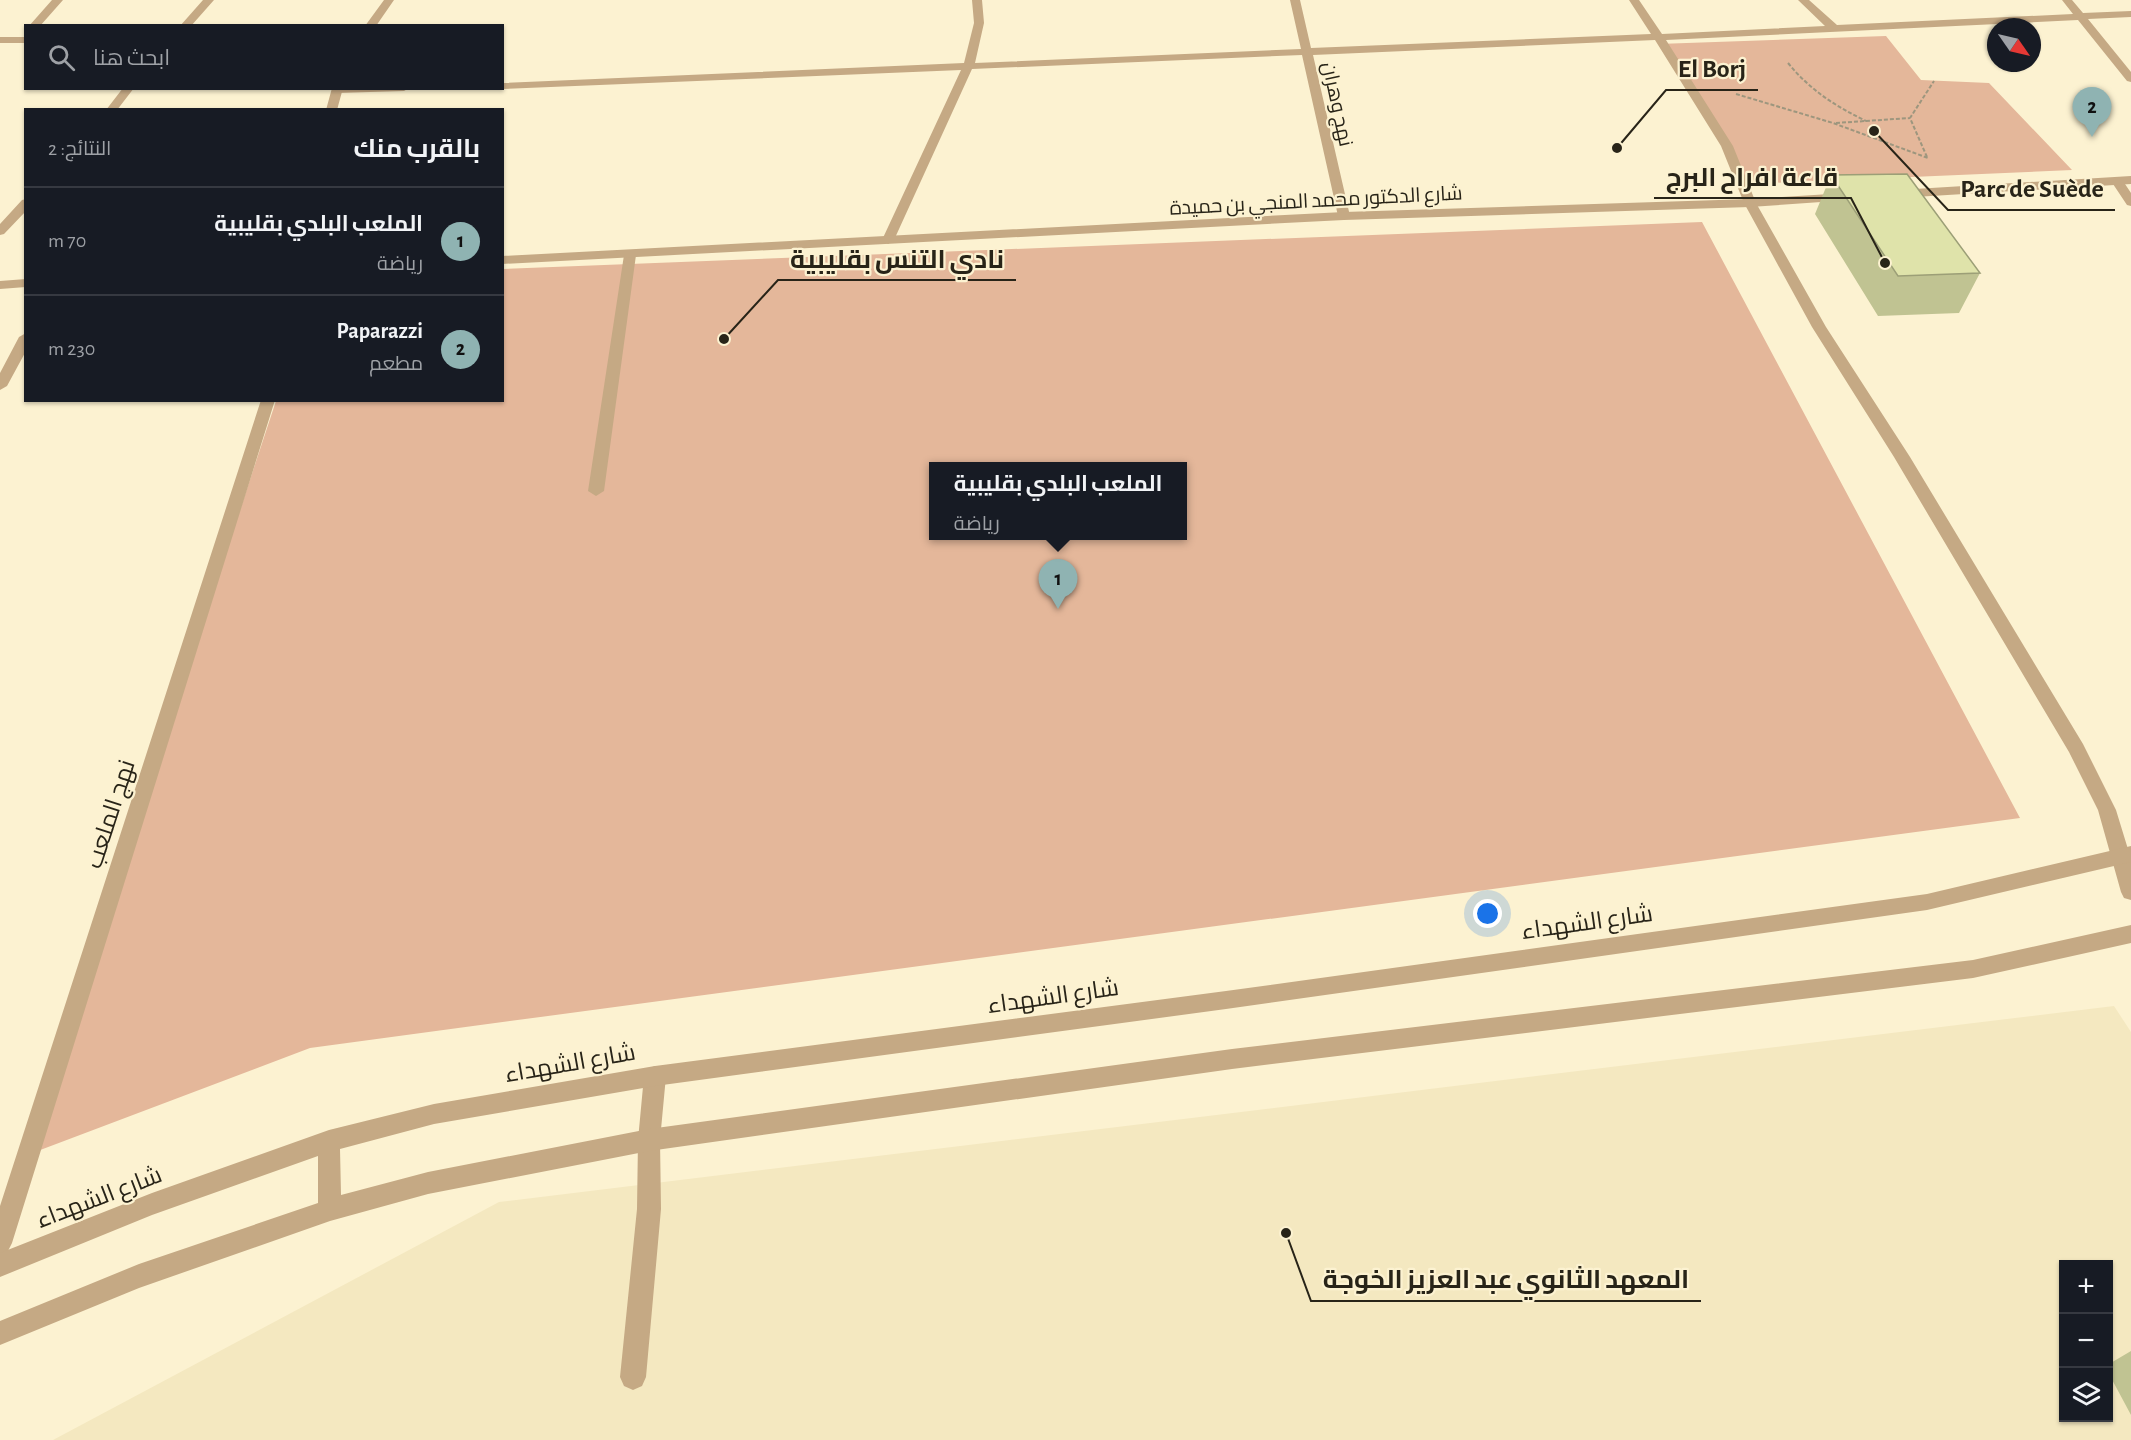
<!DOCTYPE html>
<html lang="ar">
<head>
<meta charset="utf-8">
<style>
  :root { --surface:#171b24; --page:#242831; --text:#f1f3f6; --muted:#9ea1a6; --line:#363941; --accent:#8fb3b2 }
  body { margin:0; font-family:"Alegreya Sans",Cairo,sans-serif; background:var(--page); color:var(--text); direction:rtl }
  .controls { position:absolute; right:18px; bottom:18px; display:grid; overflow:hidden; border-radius:0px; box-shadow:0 2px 4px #0004 }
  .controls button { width:54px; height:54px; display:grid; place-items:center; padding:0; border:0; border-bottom:2px solid var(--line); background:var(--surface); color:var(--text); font:30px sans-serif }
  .compass { position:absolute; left:1987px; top:18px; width:54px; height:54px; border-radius:50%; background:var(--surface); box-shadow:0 2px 4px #0004; rotate:124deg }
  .you { position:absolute; left:1488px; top:914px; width:21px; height:21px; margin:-15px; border:4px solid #fff; border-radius:50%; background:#1a73e8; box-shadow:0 0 0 9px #1a73e833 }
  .badge { display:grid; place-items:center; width:39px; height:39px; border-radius:50%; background:var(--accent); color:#111; font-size:20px; font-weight:700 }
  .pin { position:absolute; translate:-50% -50px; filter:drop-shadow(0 2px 3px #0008) }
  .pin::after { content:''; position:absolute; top:32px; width:21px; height:18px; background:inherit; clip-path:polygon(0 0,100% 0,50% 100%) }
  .popup { position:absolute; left:929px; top:462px; width:258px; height:78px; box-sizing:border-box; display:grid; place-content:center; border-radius:0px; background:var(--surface); filter:drop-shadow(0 2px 4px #0005); font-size:20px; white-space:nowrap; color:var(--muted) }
  .popup b { font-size:22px; color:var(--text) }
  .popup::after { content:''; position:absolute; left:50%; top:100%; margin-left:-12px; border:12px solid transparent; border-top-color:var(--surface) }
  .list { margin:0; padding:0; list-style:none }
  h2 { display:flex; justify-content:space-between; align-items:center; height:78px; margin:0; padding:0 24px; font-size:26px }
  h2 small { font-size:20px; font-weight:400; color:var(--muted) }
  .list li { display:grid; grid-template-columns:39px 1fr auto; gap:18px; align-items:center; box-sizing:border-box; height:108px; padding:0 24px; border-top:2px solid var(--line) }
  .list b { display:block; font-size:22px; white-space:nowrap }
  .list p { margin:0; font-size:20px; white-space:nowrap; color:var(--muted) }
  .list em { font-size:20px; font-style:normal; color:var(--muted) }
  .icon { flex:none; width:33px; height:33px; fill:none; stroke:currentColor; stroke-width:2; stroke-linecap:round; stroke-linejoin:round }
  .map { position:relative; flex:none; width:2131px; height:1440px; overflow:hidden; direction:ltr }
  .search { position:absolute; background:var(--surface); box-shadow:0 2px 4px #0004; left:24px; top:24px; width:480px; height:66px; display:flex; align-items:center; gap:15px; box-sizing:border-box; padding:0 21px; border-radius:0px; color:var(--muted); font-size:22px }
  .panel { position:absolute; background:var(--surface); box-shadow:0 2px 4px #0004; left:24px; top:108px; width:480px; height:294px; border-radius:0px; direction:rtl }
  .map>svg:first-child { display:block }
  .built { fill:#f4e8c0; fill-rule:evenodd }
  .green { fill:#e4b79a; fill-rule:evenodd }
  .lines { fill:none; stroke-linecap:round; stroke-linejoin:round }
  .path { stroke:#9d967e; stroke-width:2; stroke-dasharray:4 2; stroke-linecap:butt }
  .service { fill:#c5a984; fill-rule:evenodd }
  .minor { fill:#c5a984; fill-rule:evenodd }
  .tertiary { fill:#c5a984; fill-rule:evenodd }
  .wall { fill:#c0c392 }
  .building { fill:#dfe3aa; stroke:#9c9f77; stroke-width:1.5 }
  .labels { text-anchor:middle; stroke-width:4.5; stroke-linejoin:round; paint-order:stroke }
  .far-street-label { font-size:20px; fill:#282418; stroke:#fcf2d1 }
  .street-label { font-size:24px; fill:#282418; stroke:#fcf2d1 }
  .leader { fill:none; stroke:#282418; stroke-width:2 }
  .callout-dot { fill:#282418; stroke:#fcf2d1; stroke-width:2 }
  .callout-label { font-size:26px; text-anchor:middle; font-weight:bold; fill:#282418; stroke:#fcf2d1; stroke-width:4.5; stroke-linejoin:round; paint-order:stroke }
</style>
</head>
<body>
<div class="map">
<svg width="2131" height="1440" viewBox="0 0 2131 1440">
  <rect width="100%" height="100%" fill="#fcf2d1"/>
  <path class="built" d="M2114,1006l17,26v408h-2078l446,-238zM2064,1264h44v154h-44z"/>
  <path class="green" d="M1886,36l35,44 68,3 83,87 -324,14 -90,-140z
    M1702,222l318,596 -1710,230 -283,107 249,-754 226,-1 1,-131zM934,466h248v70h-248z"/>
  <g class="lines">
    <path class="path" d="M1788,63c22,27 47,43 78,58
      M1736,94l97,29 95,35
      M1836,123l74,-5
      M1927,157l-17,-39 24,-37"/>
    <path class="service" d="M630,251l6,4 -32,236 -8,5 -8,-5 36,-236z
      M655,1066l8,3 3,7 -6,64 1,69 -15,168 -4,9 -9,4 -9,-4 -4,-9 17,-168 1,-69 6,-64 3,-7z"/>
    <path class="minor" d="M52,0h11l-23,26h-11z
      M203,0h11l-23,26h-11z
      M972,0h10l2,23 -9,40 326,-14 -11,-49h10l11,48 340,-14 -22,-34h10l23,34 163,-8 -27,-26h11l28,25 236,-11 -11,-14h10l11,13 48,-2v6l-43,2 43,53v10l-4,-1 -49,-61 -412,20 67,106 23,57 70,124 84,130 173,287 33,66 15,49v41l-7,-2 -3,-6 -23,-82 -29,-58 -175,-295 -82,-130 -68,-124 -23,-57 -66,-106 -342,15 37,161 -6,4 -6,-4 -36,-161 -330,14 -78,171 -6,4 -6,-4 79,-170 -459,19 -3,-1h3v-5l462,-20 10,-40z
      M0,37h26v6h-26z
      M123,88h11l-17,22h-11z
      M332,88h77l-5,3 -67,2 -4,-1z
      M2117,177l4,1 10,15v13l-4,-1 -16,-24z
      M26,199v12l-22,23 -4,1v-11l22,-24z
      M26,333v18l-19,35 -7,4v-17l19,-36z
      M261,400h14l-263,843 -4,8 -8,4v-49z"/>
    <path class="tertiary" d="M384,0h10l-18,26h-11z
      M332,88h11l-6,22h-11z
      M2131,176v8l-233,14 -6,-4 6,-4z
      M1846,193l6,4 -2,3 -100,7 -406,13 -842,44v-8l842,-44 406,-13z
      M26,279v8l-26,2v-8z
      M2131,846v16l-204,48 -701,99 -571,77 -221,38 -94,25 1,46 87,-23 221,-43 583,-80 741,-89 158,-35v18l-158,35 -741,91 -583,82 -221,43 -98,27 -191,67 -139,57v-24l139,-57 179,-61v-47l-166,59 -152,62v-24l152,-60 177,-63 105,-26 221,-38 571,-75 701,-97z"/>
  </g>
  <path class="wall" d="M1831,175l149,98 -21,40 -81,3 -63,-102z
    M2131,1351v64l-22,-41v-10z"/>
  <path class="building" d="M1907,174l73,99 -82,3 -67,-101z"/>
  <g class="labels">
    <g class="far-street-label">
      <text transform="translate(1338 104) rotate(78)" y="7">نهج وهران</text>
      <text transform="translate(1316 200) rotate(-3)" y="7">شارع الدكتور محمد المنجي بن حميدة</text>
    </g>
    <g class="street-label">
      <text transform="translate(110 814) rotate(-72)" y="8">نهج الملعب</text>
      <text transform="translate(1587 922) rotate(-8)" y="8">شارع الشهداء</text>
      <text transform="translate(1053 996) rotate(-8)" y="8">شارع الشهداء</text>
      <text transform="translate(570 1063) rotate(-10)" y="8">شارع الشهداء</text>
      <text transform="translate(99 1197) rotate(-21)" y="8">شارع الشهداء</text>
    </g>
  </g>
  <path class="leader" d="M1617 148L1666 90H1758M1885 263L1851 198H1654M1874 131L1948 210H2115M724 339L778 280H1016M1286 1233L1311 1301H1701"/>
  <g class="callout-dot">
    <circle cx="1617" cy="148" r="6"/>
    <circle cx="1885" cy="263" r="6"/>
    <circle cx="1874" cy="131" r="6"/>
    <circle cx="724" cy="339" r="6"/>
    <circle cx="1286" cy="1233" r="6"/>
  </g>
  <g class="callout-label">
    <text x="1712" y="77">El Borj</text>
    <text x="1752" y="186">قاعة افراح البرج</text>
    <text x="2032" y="197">Parc de Suède</text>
    <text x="897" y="268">نادي التنس بقليبية</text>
    <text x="1506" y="1288">المعهد الثانوي عبد العزيز الخوجة</text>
  </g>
</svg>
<div class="controls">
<button>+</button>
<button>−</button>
<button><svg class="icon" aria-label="layers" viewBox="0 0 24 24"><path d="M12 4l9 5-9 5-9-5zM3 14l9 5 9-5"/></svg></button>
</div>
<svg class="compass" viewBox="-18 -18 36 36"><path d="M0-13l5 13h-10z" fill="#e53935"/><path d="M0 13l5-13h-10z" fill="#9ea1a6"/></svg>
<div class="you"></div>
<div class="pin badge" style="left:1058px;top:609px">1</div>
<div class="popup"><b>الملعب البلدي بقليبية</b>رياضة</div>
<div class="pin badge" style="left:2092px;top:137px">2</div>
<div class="search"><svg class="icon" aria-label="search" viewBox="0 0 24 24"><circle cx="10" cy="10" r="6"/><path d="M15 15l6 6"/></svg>ابحث هنا</div>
<section class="panel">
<h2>بالقرب منك<small>النتائج: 2</small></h2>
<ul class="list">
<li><span class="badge">1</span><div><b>الملعب البلدي بقليبية</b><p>رياضة</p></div><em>70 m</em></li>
<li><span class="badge">2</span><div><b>Paparazzi</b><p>مطعم</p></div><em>230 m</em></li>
</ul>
</section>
</div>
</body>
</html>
